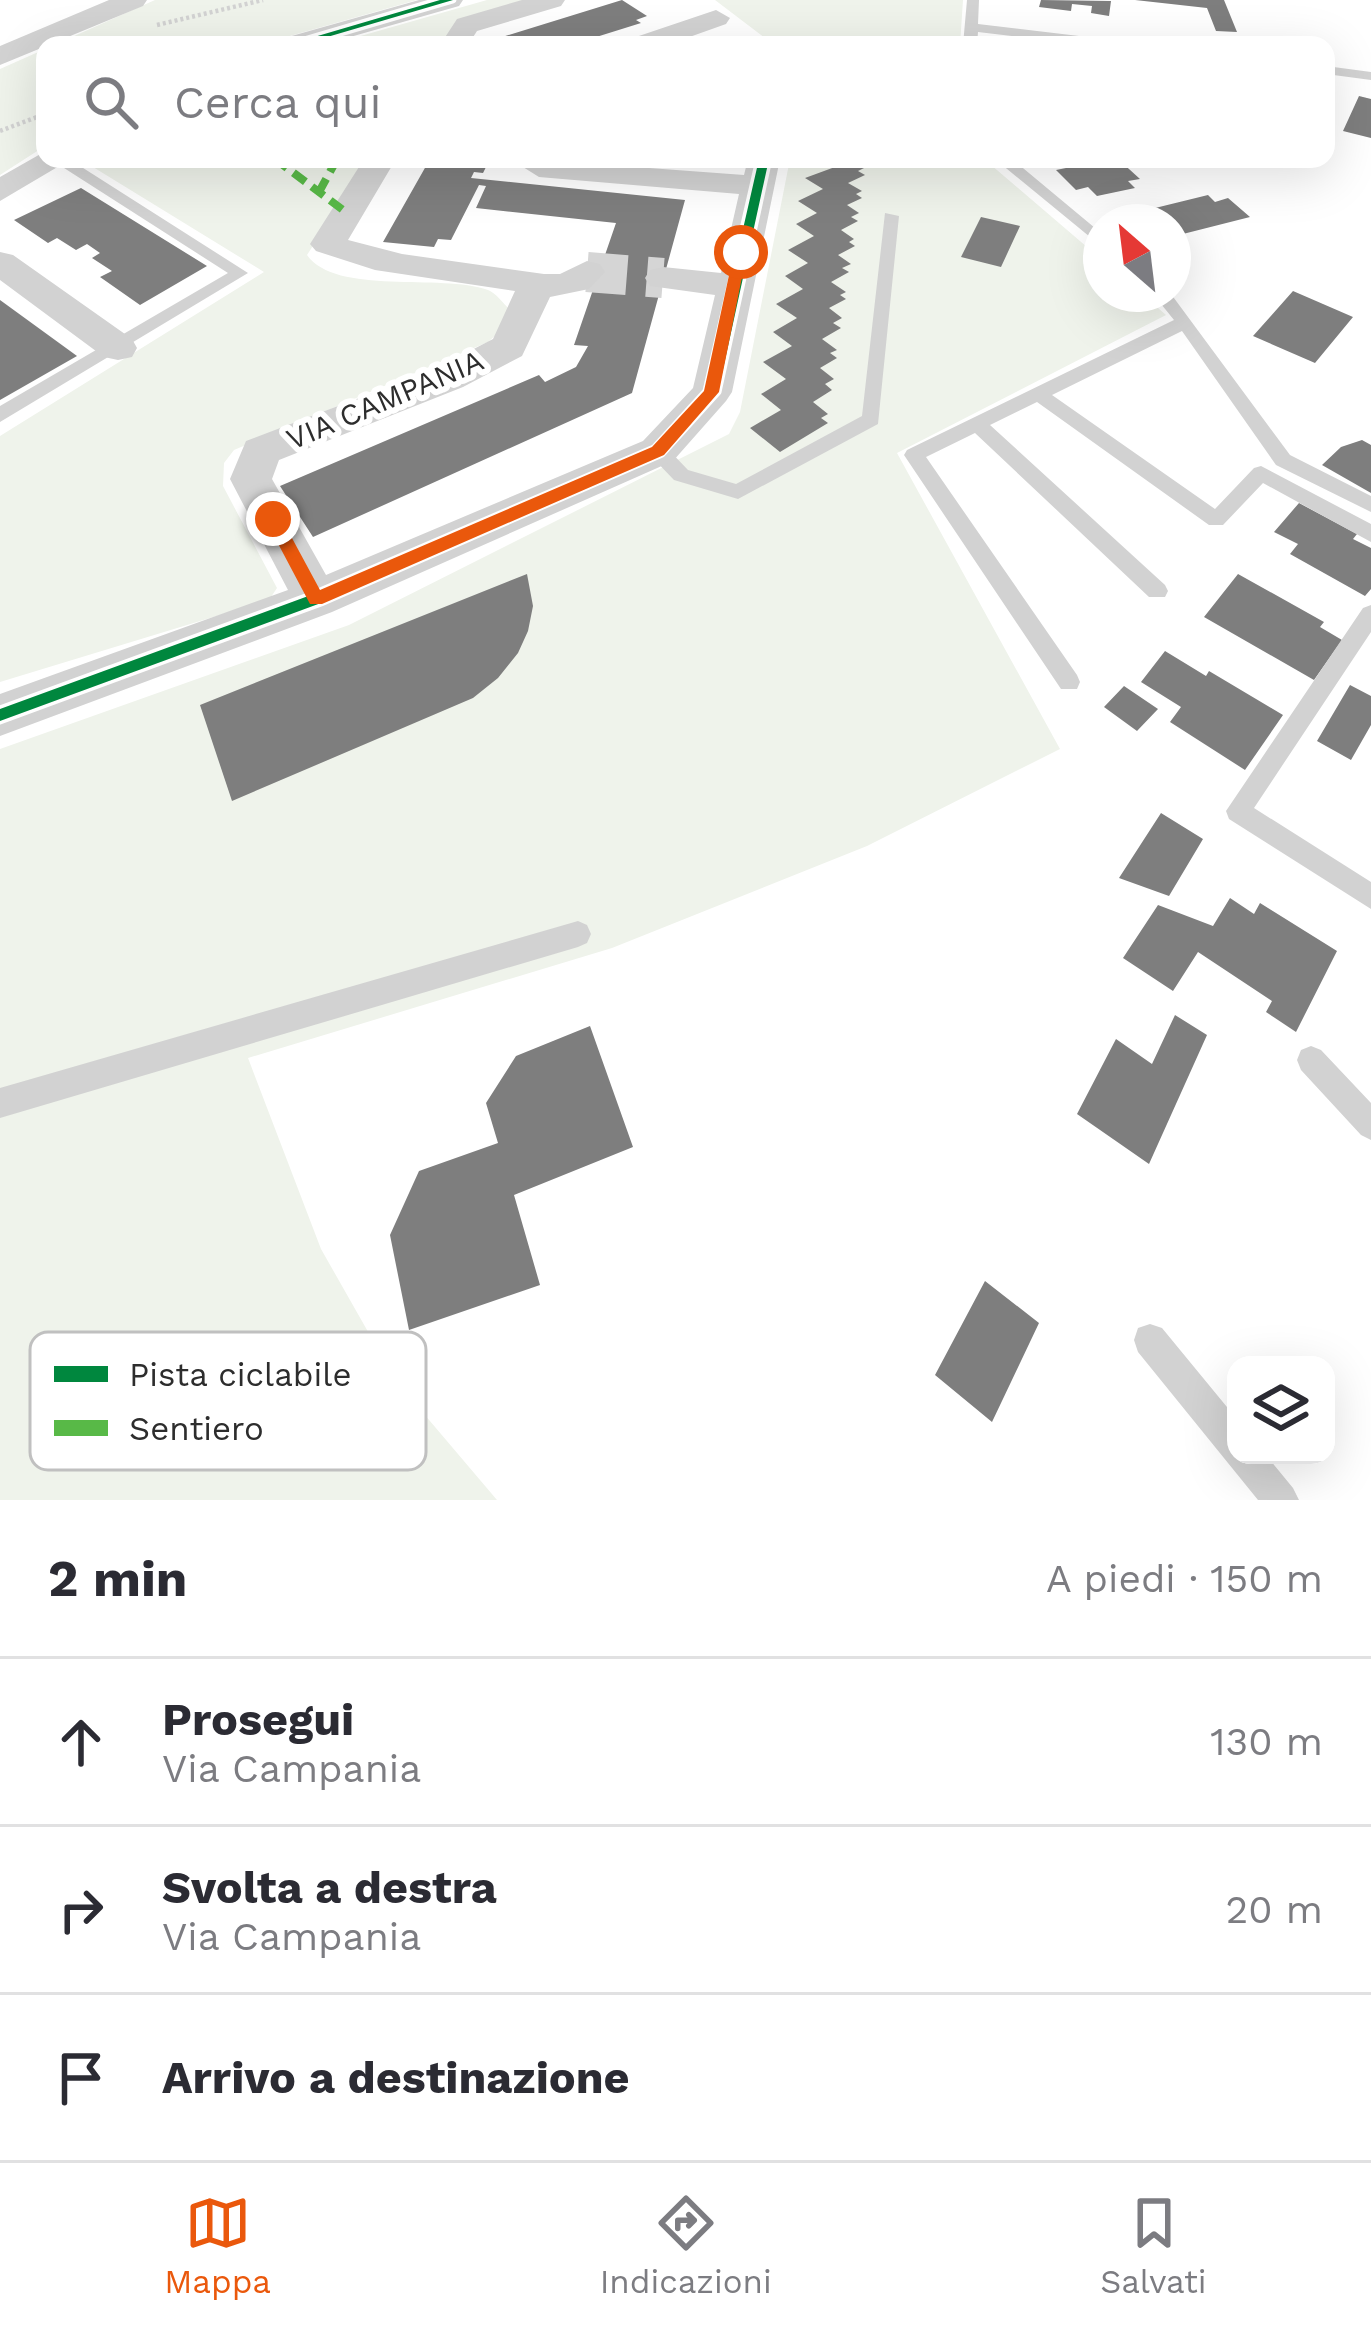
<!DOCTYPE html>
<html lang="it">
<head>
<meta charset="utf-8">
<style>
  :root { --surface:#fff; --page:#f7f7f7; --text:#2b2b33; --muted:#7c7c81; --line:#e1e1e2; --accent:#ea580c }
  body { margin:0; font-family:"Work Sans",sans-serif; background:var(--page); color:var(--text) }
  .controls { position:absolute; right:36px; bottom:36px; display:grid; overflow:hidden; border-radius:24px; box-shadow:0 12px 48px #0002 }
  .controls button { width:108px; height:108px; display:grid; place-items:center; padding:0; border:0; border-bottom:3px solid var(--line); background:var(--surface); color:var(--text); font:60px sans-serif }
  .compass { position:absolute; left:1083px; top:204px; width:108px; height:108px; border-radius:50%; background:var(--surface); box-shadow:0 12px 48px #0002; rotate:332deg }
  .stop { position:absolute; width:36px; height:36px; margin:-27px; border:9px solid #ea580c; border-radius:50%; background:#fff }
  .stop.end { background:#ea580c; border-color:#fff; box-shadow:0 3px 12px #0008 }
  .list { margin:0; padding:0; list-style:none }
  h2 { display:flex; justify-content:space-between; align-items:center; height:156px; margin:0; padding:0 48px; font-size:51px }
  h2 small { font-size:39px; font-weight:400; color:var(--muted) }
  .list li { display:grid; grid-template-columns:78px 1fr auto; gap:36px; align-items:center; box-sizing:border-box; height:168px; padding:0 48px; border-top:3px solid var(--line) }
  .list b { display:block; font-size:45px; white-space:nowrap }
  .list p { margin:0; font-size:39px; white-space:nowrap; color:var(--muted) }
  .list em { font-size:39px; font-style:normal; color:var(--muted) }
  .icon { flex:none; width:66px; height:66px; fill:none; stroke:currentColor; stroke-width:2; stroke-linecap:round; stroke-linejoin:round }
  .map { position:relative; flex:none; width:1371px; height:1500px; overflow:hidden }
  .search { position:absolute; background:var(--surface); box-shadow:0 12px 48px #0002; left:36px; right:36px; top:36px; height:132px; display:flex; align-items:center; gap:30px; box-sizing:border-box; padding:0 42px; border-radius:24px; color:var(--muted); font-size:45px }
  .sheet { height:660px; background:var(--surface) }
  nav { display:flex; justify-content:space-around; align-items:center; box-sizing:border-box; height:168px; border-top:3px solid var(--line); background:var(--surface); font-size:33px; color:var(--muted) }
  nav a { display:grid; justify-items:center; gap:6px }
  nav .on { color:var(--accent) }
  .map>svg:first-child { display:block }
  .green { fill:#eff3eb }
  .building { fill:#7e7e7e }
  .lines { fill:none; stroke-linecap:round; stroke-linejoin:round }
  .minor-tunnel { stroke:#d5d5d5; stroke-width:40; stroke-dasharray:40 20; stroke-linecap:butt }
  .path { stroke:#d2d2d2; stroke-width:4.5; stroke-dasharray:3 3; stroke-linecap:butt }
  .service { fill:#d2d2d2; fill-rule:evenodd }
  .minor { fill:#d2d2d2; fill-rule:evenodd }
  .quiet { stroke:#58b947; stroke-width:8; stroke-dasharray:15 8; stroke-linecap:butt }
  .cycleway-casing { stroke:#fff; stroke-width:7 }
  .cycleway { fill:#00873e; fill-rule:evenodd }
  .route { fill:#ea580c }
  .labels { text-anchor:middle; stroke-width:12; stroke-linejoin:round; paint-order:stroke }
  .far-street-label { font-size:30px; fill:#2d2d2d; stroke:#fff }
  .key { fill:#fff; stroke:#c0c0c0; stroke-width:3 }
  .key-label { font-size:33px; fill:#2d2d2d }
</style>
</head>
<body>
<div class="map">
<svg width="1371" height="1500" viewBox="0 0 1371 1500">
  <rect width="100%" height="100%" fill="#fff"/>
  <path class="green" d="M155,0h262l-159,45h-204z
    M487,0h46l-89,45h-115z
    M715,0h248l-3,45h-186z
    M45,49v97l-45,29v-106z
    M80,159h289l-62,96c29,41 134,18 181,35 8,3 15,13 21,19l-5,19 -16,14 -254,108 -10,13 -1,23 54,102 -8,12 -269,82v-246l264,-164z
    M790,159h194l117,100v35h41l24,21 -269,138 163,296 -193,97 -255,102 -364,110 73,191 75,132 101,119h-497v-751l349,-124 380,-191 11,-22z"/>
  <path class="building" d="M622,0l25,16 -11,4 5,3 -64,20 -82,2 4,-7z
    M1041,0l70,1 -2,15 -18,-3 1,-7 -20,-2 -1,7 -32,-4z
    M1135,0h89l13,32 -21,-1 -9,-23z
    M1359,96l12,3v39l-28,-7z
    M430,159h60l-7,14 -9,-1 -3,6 214,22 -53,193 -319,144 -33,-51 259,-111 6,7 31,-15 12,-21 -14,-1 42,-122 -140,-15 10,-22 -7,-1 -28,55 -13,-1 -4,8 -51,-5z
    M1057,159h61l22,20 -12,2 7,7 -38,8 -9,-9 -12,3 -20,-20 10,-2z
    M854,160l12,7 -8,4 7,4 -17,8 14,8 -6,3 6,4 -15,7 12,8 -8,4 7,4 -17,9 13,9 -5,3 6,4 -17,9 13,9 -9,4 7,4 -18,10 15,10 -6,3 6,4 -17,9 13,10 -9,5 8,5 -19,11 15,11 -7,3 7,5 -17,10 14,11 -9,5 7,6 -19,12 15,12 -7,4 7,5 -48,29 -30,-24 31,-18 -20,-16 25,-15 -23,-17 29,-16 -19,-14 24,-14 -21,-14 27,-15 -18,-13 23,-13 -20,-13 26,-14 -18,-12 21,-11 -19,-12 25,-12 -18,-11z
    M81,188l126,78 -67,39 -40,-28 12,-6 -20,-13 8,-5 -13,-9 -11,6 -19,-12 -9,5 -34,-23z
    M1208,195l7,7 13,-4 22,19 -75,19 -2,-14h-13l-13,-12z
    M981,217l39,9 -19,41 -40,-10z
    M1293,291l60,26 -38,46 -62,-27z
    M0,300l77,56 -77,44z
    M1362,440l9,5v48l-49,-28 19,-18z
    M1299,503l58,31 -4,5 18,9v41l-6,7 -75,-42 8,-10 -24,-12z
    M527,574l6,32 -5,25 -10,22 -20,25 -25,20 -241,103 -32,-96z
    M1238,574l86,48 -4,5 22,13 -28,40 -110,-63z
    M1165,651l41,25 3,-5 74,44 -38,55 -75,-48 11,-15 -40,-25z
    M1350,685l21,11v29l-20,35 -34,-19z
    M1124,686l34,23 -21,22 -33,-24z
    M1161,813l42,26 -34,57 -50,-18z
    M1230,898l24,16 6,-11 77,48 -41,81 -30,-20 6,-11 -74,-49 -25,39 -50,-33 35,-53 55,21z
    M1175,1015l32,20 -58,129 -72,-50 39,-75 36,25z
    M590,1026l43,121 -119,48 26,90 -131,45 -19,-95 29,-64 79,-28 -12,-40 30,-47z
    M985,1281l54,42 -47,99 -57,-47z"/>
  <g class="lines">
    <path class="minor-tunnel" d="M587,272l76,6"/>
    <path class="path" d="M157,25l106,-25
      M40,73v15l5,3
      M0,131l45,-17"/>
    <path class="service" d="M967,0h12l-1,24 143,17 7,4h-41l-109,-13 -1,13h-14z
      M1326,66l45,6v8l-45,-6z
      M50,159h19l179,114 -248,149v-16l228,-133z
      M995,159h17l89,74v13z
      M885,213l14,3 -21,208 -140,75 -64,-19 -23,-24v-10h14l23,24 48,14 126,-68z
      M1153,294h18l119,161 81,41v16l-95,-47 -94,-134 -130,64 163,114 39,-41 7,-2 110,58v18l-108,-59 -40,42h-14l-172,-123 -47,23 175,160 3,6 -3,6h-16l-174,-164 -49,24 151,218 3,7 -3,7h-16l-157,-234 3,-5 267,-130z
      M1371,605v27l-117,176 117,74v27l-142,-90 -3,-8 137,-203z
      M578,921l9,4 4,9 -4,9 -9,4 -578,171v-30z
      M1311,1046l10,4 50,53v37l-10,-5 -60,-65 -4,-10 4,-10z
      M1150,1324l12,4 74,90v37h30l27,33 6,12h-41l-120,-148 -4,-12 4,-12z"/>
    <path class="minor" d="M109,0h38l-4,6 -143,59v-19z
      M419,0h44l-4,6 -137,39h-45l4,-6z
      M522,0h43l-4,6 -84,25 -9,14h-28l17,-26z
      M716,10l14,8 -4,6 -59,21h-41l4,-6z
      M44,152l1,7h26l-71,42v-24z
      M364,159h32l-48,81 54,14 142,20h16l27,-13 13,3 5,8 -16,17 -39,8 -28,59 -59,31 -184,73 -7,19 54,96 317,-134 50,-53 22,-93 -65,-9 -5,-8 5,-8 13,-3 58,6 18,-79 -200,-17 -16,-10 4,-8 217,16 4,-16h32l-48,233 -6,9 -53,60 -341,151 -332,124v-42l288,-104 -58,-111 16,-38 189,-72 58,-30 22,-48 -140,-21 -59,-19 -6,-7z
      M0,252l13,3 119,84 5,9 -5,9 -14,3 -14,-3 -104,-77z"/>
    <path class="quiet" d="M275,159l72,54
      M319,192l18,-33"/>
    <g class="cycleway-casing">
      <path id="cycleway" d="M440,0h13l-153,45h-13z
        M759,159h10l-51,233 -56,62 -341,149 -321,118v-12l311,-114 343,-147 52,-57z"/>
    </g>
    <use href="#cycleway" class="cycleway"/>
  </g>
  <path class="route" d="M741,248l6,4 -28,140 -55,63 -342,149h-12l-45,-85 2,-5h12l41,76 332,-143 52,-56 30,-139z"/>
  <g class="labels">
    <g class="far-street-label">
      <text transform="translate(385 400) rotate(-23)" y="10">VIA CAMPANIA</text>
    </g>
  </g>
  <rect x="30" y="1332" width="396" height="138" rx="18" class="key"/>
  <rect x="54" y="1366" width="54" height="16" fill="#00873e"/>
  <rect x="54" y="1420" width="54" height="16" fill="#58b947"/>
  <g class="key-label">
    <text x="129" y="1386">Pista ciclabile</text>
    <text x="129" y="1440">Sentiero</text>
  </g>
</svg>
<div class="controls">
<button><svg class="icon" aria-label="layers" viewBox="0 0 24 24"><path d="M12 4l9 5-9 5-9-5zM3 14l9 5 9-5"/></svg></button>
</div>
<svg class="compass" viewBox="-18 -18 36 36"><path d="M0-13l5 13h-10z" fill="#e53935"/><path d="M0 13l5-13h-10z" fill="#7c7c81"/></svg>
<div class="stop" style="left:741px;top:252px"></div>
<div class="stop end" style="left:273px;top:519px"></div>
<div class="search"><svg class="icon" aria-label="search" viewBox="0 0 24 24"><circle cx="10" cy="10" r="6"/><path d="M15 15l6 6"/></svg>Cerca qui</div>
</div>
<section class="sheet">
<h2>2 min<small>A piedi · 150 m</small></h2>
<ul class="list">
<li><svg class="icon" aria-label="ahead" viewBox="0 0 24 24"><path d="M12 20V5M6 11l6-6 6 6"/></svg><div><b>Prosegui</b><p>Via Campania</p></div><em>130 m</em></li>
<li><svg class="icon" aria-label="right" viewBox="0 0 24 24"><path d="M7 20v-9h11M14 6l5 5-5 5"/></svg><div><b>Svolta a destra</b><p>Via Campania</p></div><em>20 m</em></li>
<li><svg class="icon" aria-label="arrive" viewBox="0 0 24 24"><path d="M6 21V4h12l-3 4 3 4H6"/></svg><div><b>Arrivo a destinazione</b></div></li>
</ul>
</section>
<nav>
<a class="on"><svg class="icon" aria-label="map" viewBox="0 0 24 24"><path d="M3 6l6-2 6 2 6-2v14l-6 2-6-2-6 2zM9 4v14M15 6v14"/></svg>Mappa</a>
<a><svg class="icon" aria-label="directions" viewBox="0 0 24 24"><path d="M12 3l9 9-9 9-9-9zM9 14v-3h6M13 9l2 2-2 2"/></svg>Indicazioni</a>
<a><svg class="icon" aria-label="saved" viewBox="0 0 24 24"><path d="M7 4h10v16l-5-4-5 4z"/></svg>Salvati</a>
</nav>
</body>
</html>
